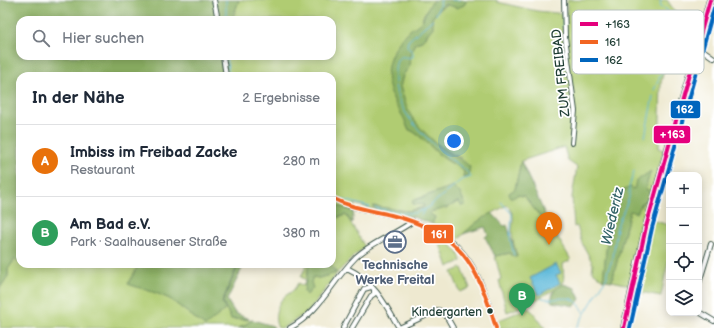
<!DOCTYPE html>
<html lang="de">
<head>
<meta charset="utf-8">
<style>
  :root { --surface:#fff; --page:#f2f2f3; --text:#1f2937; --muted:#747a83; --line:#e0e1e3; --accent:#1f6fb2 }
  body { margin:0; font-family:"Balsamiq Sans",sans-serif; background:var(--page); color:var(--text) }
  .controls { position:absolute; right:12px; bottom:12px; display:grid; overflow:hidden; border-radius:8px; box-shadow:0 2px 10px #0003 }
  .controls button { width:36px; height:36px; display:grid; place-items:center; padding:0; border:0; border-bottom:1px solid var(--line); background:var(--surface); color:var(--text); font:20px sans-serif }
  .you { position:absolute; left:454px; top:141px; width:14px; height:14px; margin:-10px; border:3px solid #fff; border-radius:50%; background:#1a73e8; box-shadow:0 0 0 6px #1a73e833 }
  .badge { display:grid; place-items:center; width:26px; height:26px; border-radius:50%; background:var(--accent); color:#fff; font-size:13px; font-weight:700 }
  .pin { position:absolute; translate:-50% -33px; filter:drop-shadow(0 1px 2px #0008) }
  .pin::after { content:''; position:absolute; top:21px; width:14px; height:12px; background:inherit; clip-path:polygon(0 0,100% 0,50% 100%) }
  .list { margin:0; padding:0; list-style:none }
  h2 { display:flex; justify-content:space-between; align-items:center; height:52px; margin:0; padding:0 16px; font-size:17px }
  h2 small { font-size:13px; font-weight:400; color:var(--muted) }
  .list li { display:grid; grid-template-columns:26px 1fr auto; gap:12px; align-items:center; box-sizing:border-box; height:72px; padding:0 16px; border-top:1px solid var(--line) }
  .list b { display:block; font-size:15px; white-space:nowrap }
  .list p { margin:0; font-size:13px; white-space:nowrap; color:var(--muted) }
  .list em { font-size:13px; font-style:normal; color:var(--muted) }
  .icon { flex:none; width:22px; height:22px; fill:none; stroke:currentColor; stroke-width:2; stroke-linecap:round; stroke-linejoin:round }
  .map { position:relative; flex:none; width:714px; height:328px; overflow:hidden }
  .search { position:absolute; background:var(--surface); box-shadow:0 2px 10px #0003; left:16px; top:16px; width:320px; height:44px; display:flex; align-items:center; gap:10px; box-sizing:border-box; padding:0 14px; border-radius:12px; color:var(--muted); font-size:15px }
  .panel { position:absolute; background:var(--surface); box-shadow:0 2px 10px #0003; left:16px; top:72px; width:320px; height:196px; border-radius:12px }
  .map>svg:first-child { display:block }
  .green { fill:#b0cc72; stroke:#688453 }
  .forest { fill:#8cb064; stroke:#56764c }
  .water { fill:#5bb8d9; stroke:#3d7a86 }
  .lines { fill:none; stroke-linecap:round; stroke-linejoin:round }
  .stream { stroke:#5bb8d9; stroke-width:1 }
  .street-casing { stroke:#3e574b; stroke-width:6 }
  .secondary-casing { stroke:#3e574b; stroke-width:8 }
  .street { stroke:#fff; stroke-width:4 }
  .secondary { stroke:#fff; stroke-width:5.5 }
  .bus-1-casing { stroke:#fff; stroke-width:7 }
  .bus-2-casing { stroke:#fff; stroke-width:7 }
  .bus-3-casing { stroke:#fff; stroke-width:7 }
  .bus-1 { stroke:#e5007d; stroke-width:4 }
  .bus-2 { stroke:#f26522; stroke-width:4 }
  .bus-3 { stroke:#0065bd; stroke-width:4 }
  .bus-dot { fill:#1f3d34; stroke:#fff; stroke-width:1.5 }
  .labels { text-anchor:middle; stroke-width:3.5; stroke-linejoin:round; paint-order:stroke }
  .bus-label { font-size:12px; fill:#1f3d34; stroke:#fff; text-anchor:end }
  .street-label { font-size:13px; fill:#1f3d34; stroke:#fff }
  .service-label { font-size:13px; font-weight:bold; fill:#4e5e75; stroke:#fff }
  .water-label { font-size:14px; font-style:italic; fill:#316266; stroke:#fff }
  .key { fill:#fff; stroke:#bcc5c2; stroke-width:1 }
  .key-label { font-size:11px; fill:#1f3d34 }
  .line-badge { stroke:#fff; stroke-width:1.5 }
  .badge-label { font-size:11px; text-anchor:middle; font-weight:bold; fill:#fff }
</style>
</head>
<body>
<div class="map">
<svg width="714" height="328" viewBox="0 0 714 328">
  <rect width="100%" height="100%" fill="#fff"/>
  <filter id="ink" filterUnits="userSpaceOnUse"><feTurbulence type="fractalNoise" baseFrequency=".025" numOctaves="2"/><feDisplacementMap in="SourceGraphic" scale="8" xChannelSelector="R" yChannelSelector="G"/><feConvolveMatrix kernelMatrix="1 2 1 2 8 2 1 2 1" color-interpolation-filters="sRGB"/></filter>
  <filter id="wash" filterUnits="userSpaceOnUse"><feTurbulence type="fractalNoise" baseFrequency=".012" numOctaves="4" result="noise"/><feDisplacementMap in="SourceGraphic" scale="16" xChannelSelector="R" yChannelSelector="G"/><feGaussianBlur stdDeviation="0.9" result="paint"/><feColorMatrix in="noise" values="0 0 0 0 0 0 0 0 0 0 0 0 0 0 0 0 0 1.4 0 .05"/><feComposite in="paint" operator="in"/></filter>
  <g filter="url(#wash)">
    <rect width="100%" height="100%" fill="#eee9d0"/>
    <path class="green" d="M239,0h195l-10,14 -3,8 -23,25 -8,10v32l8,19 6,7 4,14c16,7 25,23 40,32 6,4 11,5 16,11l-1,5 5,-1 -7,-18c-18,-7 -48,-31 -55,-50 -2,-7 -3,-14 -6,-21l3,-12 6,-8v-13l6,-11 7,-2 11,-14 -1,-9c11,-15 14,-14 32,-13l3,-5h30v2l40,9 30,3v-14h100l16,23 -9,2 -13,58 -2,65 5,2 -12,42 -7,-2 5,-18 -16,17 -27,53 -4,38 -11,-9 1,-7 -11,-21 -5,-17 -3,1 -2,-30 5,-30 -9,-6 -4,-14 -43,14 -6,28 2,6 7,1 19,24 5,1 23,39 -8,4 1,17 -3,5 -31,17 -2,-1 -2,3 -19,7 -8,-32 2,-1 -6,-23 16,-3 6,3c-2,-7 -4,-14 -5,-22 0,-14 5,-16 -5,-29l-30,17 -20,18 -25,-16 3,-7 -6,-3 1,-2 19,-5 10,-6 2,3 3,-4 -22,-10 -29,11 11,4 -1,2 -15,4 -34,-4 2,3 -21,-6 -1,7 -16,-5 -3,5 -3,-2v-133h-108l-3,-20h111v-36h-100z
      M650,198l-15,56 -5,31 -18,-4 18,-70 7,1 5,-9z
      M346,215l19,32 -11,9 -16,16 -29,39 -26,17h-5c-5,-9 -2,-22 5,-30 6,-6 10,-5 15,-15l5,3 3,-6 -5,-3 6,-13h2l-5,27 9,-14 6,1 17,-5 -1,-4 -5,-3 2,-2v-45z
      M651,220l18,5v32l-8,39 -26,-5z
      M444,237l15,17 2,7 -13,6 -10,-29z
      M20,257v7h119l-11,20 28,9 14,6 35,27 17,-24 17,-38 -16,38 8,17 22,1 -14,8h-239v-40l8,-12v-7l7,-10 3,1z
      M462,268l8,20 -10,4 -8,-20z
      M528,308l5,4 12,16h-45l-3,-7z"/>
    <path class="forest" d="M0,0h239l-7,20h-212v36h201l3,20h-204v181l-2,4 -3,-2 -7,10v7l-8,12z
      M434,0h33l-3,5 -7,3 -12,-4 -6,5 -7,9 1,9 -11,14 -7,2 -5,11 -1,13 -6,8 -3,12c5,12 6,24 15,34 7,10 24,26 34,32 10,6 12,5 21,14l-2,10 -5,1 1,-6c-5,-6 -10,-7 -16,-11 -15,-9 -24,-25 -40,-32 -4,-12 -5,-12 -11,-22 -15,-30 -13,-46 8,-73 4,-4 10,-7 15,-11 5,-5 6,-16 14,-23z
      M521,161l27,60 -5,-1 -19,-24 -7,-1 -2,2h-5l-1,-4 6,-4z
      M651,171l-6,18 7,3 -2,6 -8,5 -5,10 -7,-2 -18,70 -9,-1 4,-38 9,-49 15,-6 3,2 2,-8z
      M453,186l8,8 4,11 -4,1 -2,-5 -10,6 -19,5v2l5,3 -3,7 -19,-7 -37,-7 -3,-4 35,5 15,-3 1,-3 -11,-1 -1,-3z
      M338,206l16,5 -2,12 -6,-8 -14,4v-10l3,2z
      M492,213l12,13 3,-1 10,32h-4l-3,-4 -15,3 -10,-19 3,-2 -3,-8 -22,7 14,-12z
      M139,264h99l-16,38 3,8 -20,16 -35,-27 -14,-6 -28,-9z
      M239,264h5l-17,36 8,13 14,6h-18l-8,-17z
      M309,264h21l6,9 -17,5 -6,-1 -2,5 2,6 -6,7 -3,-4z
      M563,284l12,4 5,11 -5,7 -23,-4 -1,-2 3,-10z
      M253,320l20,6 1,2h-35z"/>
    <path class="water" d="M556,264l5,9 -5,2 4,8 -21,12 -9,-17z"/>
    <g class="lines">
      <path class="stream" d="M226,0v20
        M452,0h7
        M562,0l1,27
        M436,15l5,-15
        M671,16l3,-4
        M433,19l-25,22 -1,6 6,5v5c-4,2 -11,-2 -14,1 -4,4 -4,12 -4,18 -2,34 29,60 53,81 8,7 16,10 23,19
        M226,56l3,20
        M654,90l8,-18 5,-25 5,-6 -1,-7 3,-12 -7,-12 -7,-5 1,-5
        M645,137l8,-41
        M332,193l8,6 30,8
        M501,202l11,12 -2,24 4,18
        M375,208l26,5h14l11,-4 35,-29 10,-3
        M421,215l4,-5
        M542,298c20,5 32,-10 42,16
        M576,328l31,-51v-5l6,-14 4,-32 12,-28v-11l5,-16"/>
    </g>
  </g>
  <g filter="url(#ink)">
    <g class="lines">
      <g class="street-casing">
        <path id="street" d="M214,0l4,20
          M564,0l1,37 10,74 -3,32
          M697,46l17,12
          M223,56l3,20
          M332,198c18,11 38,12 58,17 71,16 87,46 106,113
          M347,268c26,12 39,37 52,60
          M699,283l12,-39
          M699,312l15,9
          M290,328c30,-16 42,-47 66,-71 16,-15 40,-23 57,-36
          M343,328l21,-39 7,-2
          M352,328l19,-32 3,-2v-4
          M399,328l39,-18 6,2 9,16"/>
      </g>
      <g class="secondary-casing">
        <path id="secondary" d="M624,328l22,-101 64,-227"/>
      </g>
      <use href="#street" class="street"/>
      <use href="#secondary" class="secondary"/>
      <g class="bus-1-casing">
        <path id="bus-1" d="M624,328l22,-101 64,-227"/>
      </g>
      <g class="bus-2-casing">
        <path id="bus-2" d="M332,198c19,10 38,12 59,17 70,18 85,47 105,113"/>
      </g>
      <g class="bus-3-casing">
        <path id="bus-3" d="M630,328l22,-100 62,-220"/>
      </g>
      <use href="#bus-1" class="bus-1"/>
      <use href="#bus-2" class="bus-2"/>
      <use href="#bus-3" class="bus-3"/>
    </g>
  </g>
  <defs>
    <g id="office-ring" transform="scale(1.15)"><circle r="9.5" fill="#fff" stroke="#5c6f8a" stroke-width="1.5"/><path d="M-6-3h4V-5.5h4V-3h4V5H-6ZM-1-4.5V-3h2v-1.5ZM-6 0V1H6V0Z" fill="#5c6f8a"/></g>
  </defs>
  <g fill-rule="evenodd">
    <use href="#office-ring" x="395" y="242"/>
  </g>
  <circle class="bus-dot" cx="490" cy="311" r="3.5"/>
  <g class="labels">
    <g class="bus-label">
      <text x="482" y="316">Kindergarten</text>
    </g>
    <g class="street-label">
      <text transform="translate(560 73) rotate(-96)" y="5">ZUM FREIBAD</text>
    </g>
    <g class="service-label">
      <text x="395" y="269">Technische<tspan x="395" dy="15">Werke Freital</tspan></text>
    </g>
    <g class="water-label">
      <text transform="translate(612 216) rotate(-77)" y="5">Wiederitz</text>
    </g>
  </g>
  <rect x="572" y="10" width="132" height="64" rx="6" class="key"/>
  <rect x="580" y="22" width="18" height="4" fill="#e5007d"/>
  <rect x="580" y="40" width="18" height="4" fill="#f26522"/>
  <rect x="580" y="58" width="18" height="4" fill="#0065bd"/>
  <g class="key-label">
    <text x="605" y="28">+163</text>
    <text x="605" y="46">161</text>
    <text x="605" y="64">162</text>
  </g>
  <g class="line-badge">
    <rect x="670" y="100" width="31" height="19" rx="4" fill="#0065bd"/>
    <rect x="653" y="125" width="38" height="19" rx="4" fill="#e5007d"/>
    <rect x="423" y="224" width="31" height="20" rx="4" fill="#f26522"/>
  </g>
  <g class="badge-label">
    <text x="685" y="113">162</text>
    <text x="672" y="138">+163</text>
    <text x="439" y="238">161</text>
  </g>
</svg>
<div class="controls">
<button>+</button>
<button>−</button>
<button><svg class="icon" aria-label="locate" viewBox="0 0 24 24"><circle cx="12" cy="12" r="6"/><path d="M12 2v4M12 18v4M2 12h4M18 12h4"/></svg></button>
<button><svg class="icon" aria-label="layers" viewBox="0 0 24 24"><path d="M12 4l9 5-9 5-9-5zM3 14l9 5 9-5"/></svg></button>
</div>
<div class="you"></div>
<div class="pin badge" style="left:549px;top:245px;background:#e8710a">A</div>
<div class="pin badge" style="left:522px;top:316px;background:#2e9e5b">B</div>
<div class="search"><svg class="icon" aria-label="search" viewBox="0 0 24 24"><circle cx="10" cy="10" r="6"/><path d="M15 15l6 6"/></svg>Hier suchen</div>
<section class="panel">
<h2>In der Nähe<small>2 Ergebnisse</small></h2>
<ul class="list">
<li><span class="badge" style="background:#e8710a">A</span><div><b>Imbiss im Freibad Zacke</b><p>Restaurant</p></div><em>280 m</em></li>
<li><span class="badge" style="background:#2e9e5b">B</span><div><b>Am Bad e.V.</b><p>Park · Saalhausener Straße</p></div><em>380 m</em></li>
</ul>
</section>
</div>
</body>
</html>
